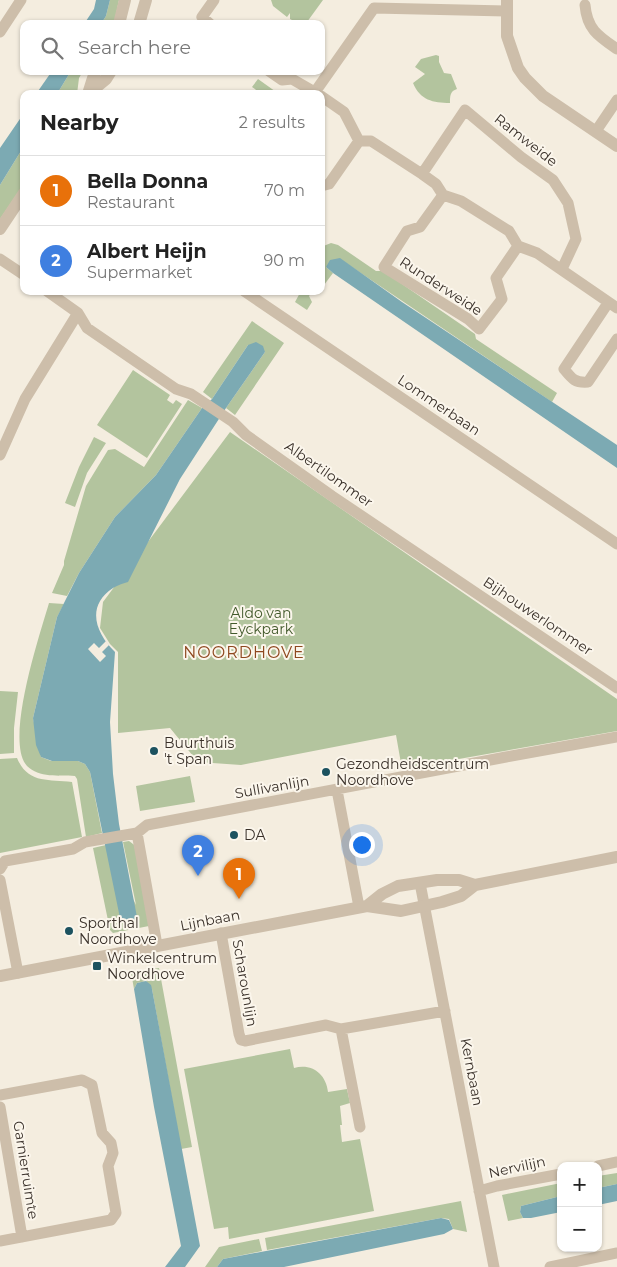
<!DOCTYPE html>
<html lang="en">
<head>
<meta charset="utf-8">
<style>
  :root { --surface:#fff; --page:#f2f2f2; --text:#222; --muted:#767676; --line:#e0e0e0; --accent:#111827 }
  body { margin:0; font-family:Montserrat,sans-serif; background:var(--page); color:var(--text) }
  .controls { position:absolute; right:15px; bottom:15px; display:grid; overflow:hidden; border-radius:10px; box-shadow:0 1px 4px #0004 }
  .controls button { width:45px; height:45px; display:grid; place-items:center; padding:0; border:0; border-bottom:1px solid var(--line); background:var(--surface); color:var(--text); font:25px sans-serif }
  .you { position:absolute; left:361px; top:844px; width:18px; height:18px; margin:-12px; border:4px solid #fff; border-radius:50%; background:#1a73e8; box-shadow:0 0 0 8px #1a73e833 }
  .badge { display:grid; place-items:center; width:32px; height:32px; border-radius:50%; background:var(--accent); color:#fff; font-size:16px; font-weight:700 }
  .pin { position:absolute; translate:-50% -41px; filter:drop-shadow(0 1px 2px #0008) }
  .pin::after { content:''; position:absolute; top:26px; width:18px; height:15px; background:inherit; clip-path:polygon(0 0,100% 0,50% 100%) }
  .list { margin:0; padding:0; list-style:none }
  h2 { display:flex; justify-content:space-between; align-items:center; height:65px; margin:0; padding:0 20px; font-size:21px }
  h2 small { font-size:16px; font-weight:400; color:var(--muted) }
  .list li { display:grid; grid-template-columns:32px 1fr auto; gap:15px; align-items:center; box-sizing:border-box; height:70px; padding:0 20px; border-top:1px solid var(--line) }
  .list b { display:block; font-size:19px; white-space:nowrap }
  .list p { margin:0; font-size:16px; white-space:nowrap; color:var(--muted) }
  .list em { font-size:16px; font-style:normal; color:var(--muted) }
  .icon { flex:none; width:28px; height:28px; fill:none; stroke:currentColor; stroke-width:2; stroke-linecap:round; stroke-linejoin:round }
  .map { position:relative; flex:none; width:617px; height:1267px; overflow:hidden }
  .search { position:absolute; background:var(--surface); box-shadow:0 1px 4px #0004; left:20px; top:20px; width:305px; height:55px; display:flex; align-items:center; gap:12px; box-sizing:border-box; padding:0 18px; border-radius:10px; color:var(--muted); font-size:19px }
  .panel { position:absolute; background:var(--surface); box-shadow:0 1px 4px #0004; left:20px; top:90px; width:305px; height:205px; border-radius:10px }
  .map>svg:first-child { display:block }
  .green { fill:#b3c49e }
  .water { fill:#7caab3 }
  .pier { fill:#f4eddf }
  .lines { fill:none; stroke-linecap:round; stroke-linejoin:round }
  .minor { stroke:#cdbeaa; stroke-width:11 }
  .tertiary { stroke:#cdbeaa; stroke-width:12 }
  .poi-dot { fill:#1c525f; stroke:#fbf6ec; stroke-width:2 }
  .labels { text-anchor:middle; stroke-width:4; stroke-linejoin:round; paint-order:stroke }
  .street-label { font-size:14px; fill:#3a312a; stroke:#fbf6ec }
  .park-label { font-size:14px; fill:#435a2c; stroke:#fbf6ec }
  .poi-label { font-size:14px; fill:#3a312a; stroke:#fbf6ec; text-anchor:start }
  .quarter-label { font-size:16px; letter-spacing:1px; fill:#8e471e; stroke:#fbf6ec }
</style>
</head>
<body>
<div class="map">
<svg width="617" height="1267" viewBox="0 0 617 1267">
  <rect width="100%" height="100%" fill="#f4eddf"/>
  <path class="green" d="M110,0h9l-4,19 -3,5h-11l5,-8z
    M271,0h52l-16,22 -7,2 -10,-5v-6l-3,4 -14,-11z
    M436,55l3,1v6l5,11 7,1 6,15c-7,2 -7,7 -7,14 -17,0 -30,-3 -37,-20l12,-9 -10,-7 6,-8z
    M71,71l11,2 -3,5 -2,16h-20z
    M258,79l21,15h-17l-10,-7z
    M24,146v38l-24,35v-34z
    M331,243l7,2 38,26h7l92,63 1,5 81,54 -5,9 -212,-143 -14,8 7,6 -12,16v-42z
    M301,291h12l-4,5 3,6 -5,8 -12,-8z
    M252,321l32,22 -49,72 -9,-7 39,-56 -17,-7 -36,54 -9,-7z
    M133,370l37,25 -3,5 6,4 3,-4 6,4 -35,54 -50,-33z
    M188,400l14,8 -46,67 -41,42 -36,56 -12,23 -15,-3 12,-28v-4l22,-75 22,-36 7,-1 29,18z
    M230,432l387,267v32l-215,38 -6,-34 -155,30 -43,-3 -28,-34 -52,5v-81l-8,-8 -10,-16 3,-26z
    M94,437l12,6 -19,30 -12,34 -10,-4 14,-36z
    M49,603l15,1 -7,13 -24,101 8,39 10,4h27l7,3 5,8 12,61 -16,4 -9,-58 -2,-3c-16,-1 -36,2 -48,-10 -23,-25 13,-132 22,-163z
    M0,691l18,1 -4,36v25l-14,1z
    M17,758c11,26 31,21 55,24l10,55 -82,16v-94z
    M190,776l5,26 -55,9 -4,-25z
    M129,841l8,6 12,79 -36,7 -3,-3 -17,-82 13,-3 30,60 -13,-63z
    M159,968l33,179 -11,2 -29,-160 -6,-8 -9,2 -3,6 -3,-17z
    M290,1049l4,19c18,-5 32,6 34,24l19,-3 3,14 -10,3 2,19h-2l2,17 18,-3 14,72 -145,28 -1,-12 -14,2 -30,-160z
    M617,1173v11l-19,4v-12z
    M561,1183v13l-40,10 -1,6 3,6 -15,3 -6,-26z
    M461,1201l6,31 -14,-3 -4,-10 -8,-1 -174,32 -2,-12z
    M259,1239l3,12 -39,8 -6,8h-12l14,-20z"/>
  <path class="water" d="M96,0h14l-4,16 -5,8h-17l10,-15z
    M52,71h19l-14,23h-21z
    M24,113v33l-24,39v-37z
    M340,258l62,44 215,143v23l-284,-195 -7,-6 4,-7z
    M256,342l7,4 2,6 -39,56 -46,71 -52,103c-4,1 -10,3 -15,6 -27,18 -18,44 2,64l-5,70 3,52 6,50 18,93 -4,5 -7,1 -6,-5 -30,-146 -5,-8 -7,-3h-26l-11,-4 -5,-12 -3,-27 24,-101 22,-44 36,-56 41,-42 46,-67 10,-9 36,-54z
    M146,981l5,4 1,4 48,257 -15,21h-20l16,-21 -27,-139 -20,-118 3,-6z
    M617,1184v17l-19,4v-17z
    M561,1196v16l-30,6h-8l-3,-6 1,-6z
    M441,1218l8,2 4,9 -9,5 -160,33h-67l6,-8z"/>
  <path class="pier" d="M106,641l3,4 -7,7 4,4 -6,6 -12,-13 6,-6 5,5z"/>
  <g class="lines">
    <path class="minor" d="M585,5c2,24 13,31 32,44
      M210,24l-8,-7 12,-17
      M0,32l21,-32
      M269,71l13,9 10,-1 26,15
      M315,92l59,-84 132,3
      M321,96l23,16 15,29
      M596,131l21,-31
      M359,141h12l51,33 14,10 7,11
      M422,174l43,-64 56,47 32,23 15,23 8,36 -14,30
      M321,186l8,-2 30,-43
      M443,195l-23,32 -13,4 -23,36 84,52 11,10 23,-30 -6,-21 22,-32
      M443,195l18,6 48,30 9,15 19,7 80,55
      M0,259l24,16
      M47,291l31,22 9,15 89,61 15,5 42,28 13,13 86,61 285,192
      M244,291l373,253
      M608,303l-44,66c8,10 11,14 24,13l29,-43
      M0,455l25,-56 53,-86
      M337,790l22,117
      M137,833l20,112
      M0,869l5,-8 68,-12 12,-7 52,-9 10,-8 359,-68 111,-20
      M0,880l18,93
      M420,883l74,384
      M221,933l18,101 2,6 4,1 81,-16 15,4 104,-18
      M341,1029l19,98
      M0,1095l82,-15 10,5 10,48 9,10 2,10 -5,13 8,47 -5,7 -111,21
      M0,1107l22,130
      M598,1166l19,-4
      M479,1191l18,-5 64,-12
      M550,1267l67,-14"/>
    <path class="tertiary" d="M507,0v36l11,32 7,10 18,18 74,50
      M119,24l6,-24
      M139,24l7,-24
      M89,93l17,-14 5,-8
      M88,94l5,-16 3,-7
      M0,229l24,-36
      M367,906l15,-12 16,-8 39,-6h22l16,5 142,-28
      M0,976l367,-70 34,5 41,-9 19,-6 14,-11"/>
  </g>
  <g class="poi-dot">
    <circle cx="154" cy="751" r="5"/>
    <circle cx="326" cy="772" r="5"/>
    <circle cx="234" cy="835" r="5"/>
    <circle cx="69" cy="931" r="5"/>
    <rect x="92" y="961" width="10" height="10" rx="2.5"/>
  </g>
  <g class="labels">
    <g class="street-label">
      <text transform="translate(526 140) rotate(38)" y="5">Ramweide</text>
      <text transform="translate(441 286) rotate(33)" y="5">Runderweide</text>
      <text transform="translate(439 405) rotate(34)" y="5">Lommerbaan</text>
      <text transform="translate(329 474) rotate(35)" y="5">Albertilommer</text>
      <text transform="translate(538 616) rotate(34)" y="5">Bijhouwerlommer</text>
      <text transform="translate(272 787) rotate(-10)" y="5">Sullivanlijn</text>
      <text transform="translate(210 920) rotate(-11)" y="5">Lijnbaan</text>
      <text transform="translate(245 983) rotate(80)" y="5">Scharounlijn</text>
      <text transform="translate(472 1072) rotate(79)" y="5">Kernbaan</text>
      <text transform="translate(517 1167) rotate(-12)" y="5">Nervilijn</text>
      <text transform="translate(26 1170) rotate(81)" y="5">Garnierruimte</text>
    </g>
    <g class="park-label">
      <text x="261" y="618">Aldo van<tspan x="261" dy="16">Eyckpark</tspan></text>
    </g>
    <g class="poi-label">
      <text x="164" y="748">Buurthuis<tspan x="164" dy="16">'t Span</tspan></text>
      <text x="336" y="769">Gezondheidscentrum<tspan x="336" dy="16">Noordhove</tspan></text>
      <text x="244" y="840">DA</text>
      <text x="79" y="928">Sporthal<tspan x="79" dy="16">Noordhove</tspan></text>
      <text x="107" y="963">Winkelcentrum<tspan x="107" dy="16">Noordhove</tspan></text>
    </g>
    <g class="quarter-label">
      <text x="244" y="658">NOORDHOVE</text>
    </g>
  </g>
</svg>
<div class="controls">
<button>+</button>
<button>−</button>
</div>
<div class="you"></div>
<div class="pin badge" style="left:239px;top:899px;background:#e8710a">1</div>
<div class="pin badge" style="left:198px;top:876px;background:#3f7fe0">2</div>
<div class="search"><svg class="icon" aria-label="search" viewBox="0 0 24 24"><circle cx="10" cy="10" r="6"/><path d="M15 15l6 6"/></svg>Search here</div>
<section class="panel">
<h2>Nearby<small>2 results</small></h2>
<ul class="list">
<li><span class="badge" style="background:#e8710a">1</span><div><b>Bella Donna</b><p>Restaurant</p></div><em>70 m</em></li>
<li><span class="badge" style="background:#3f7fe0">2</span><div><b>Albert Heijn</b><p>Supermarket</p></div><em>90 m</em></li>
</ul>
</section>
</div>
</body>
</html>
